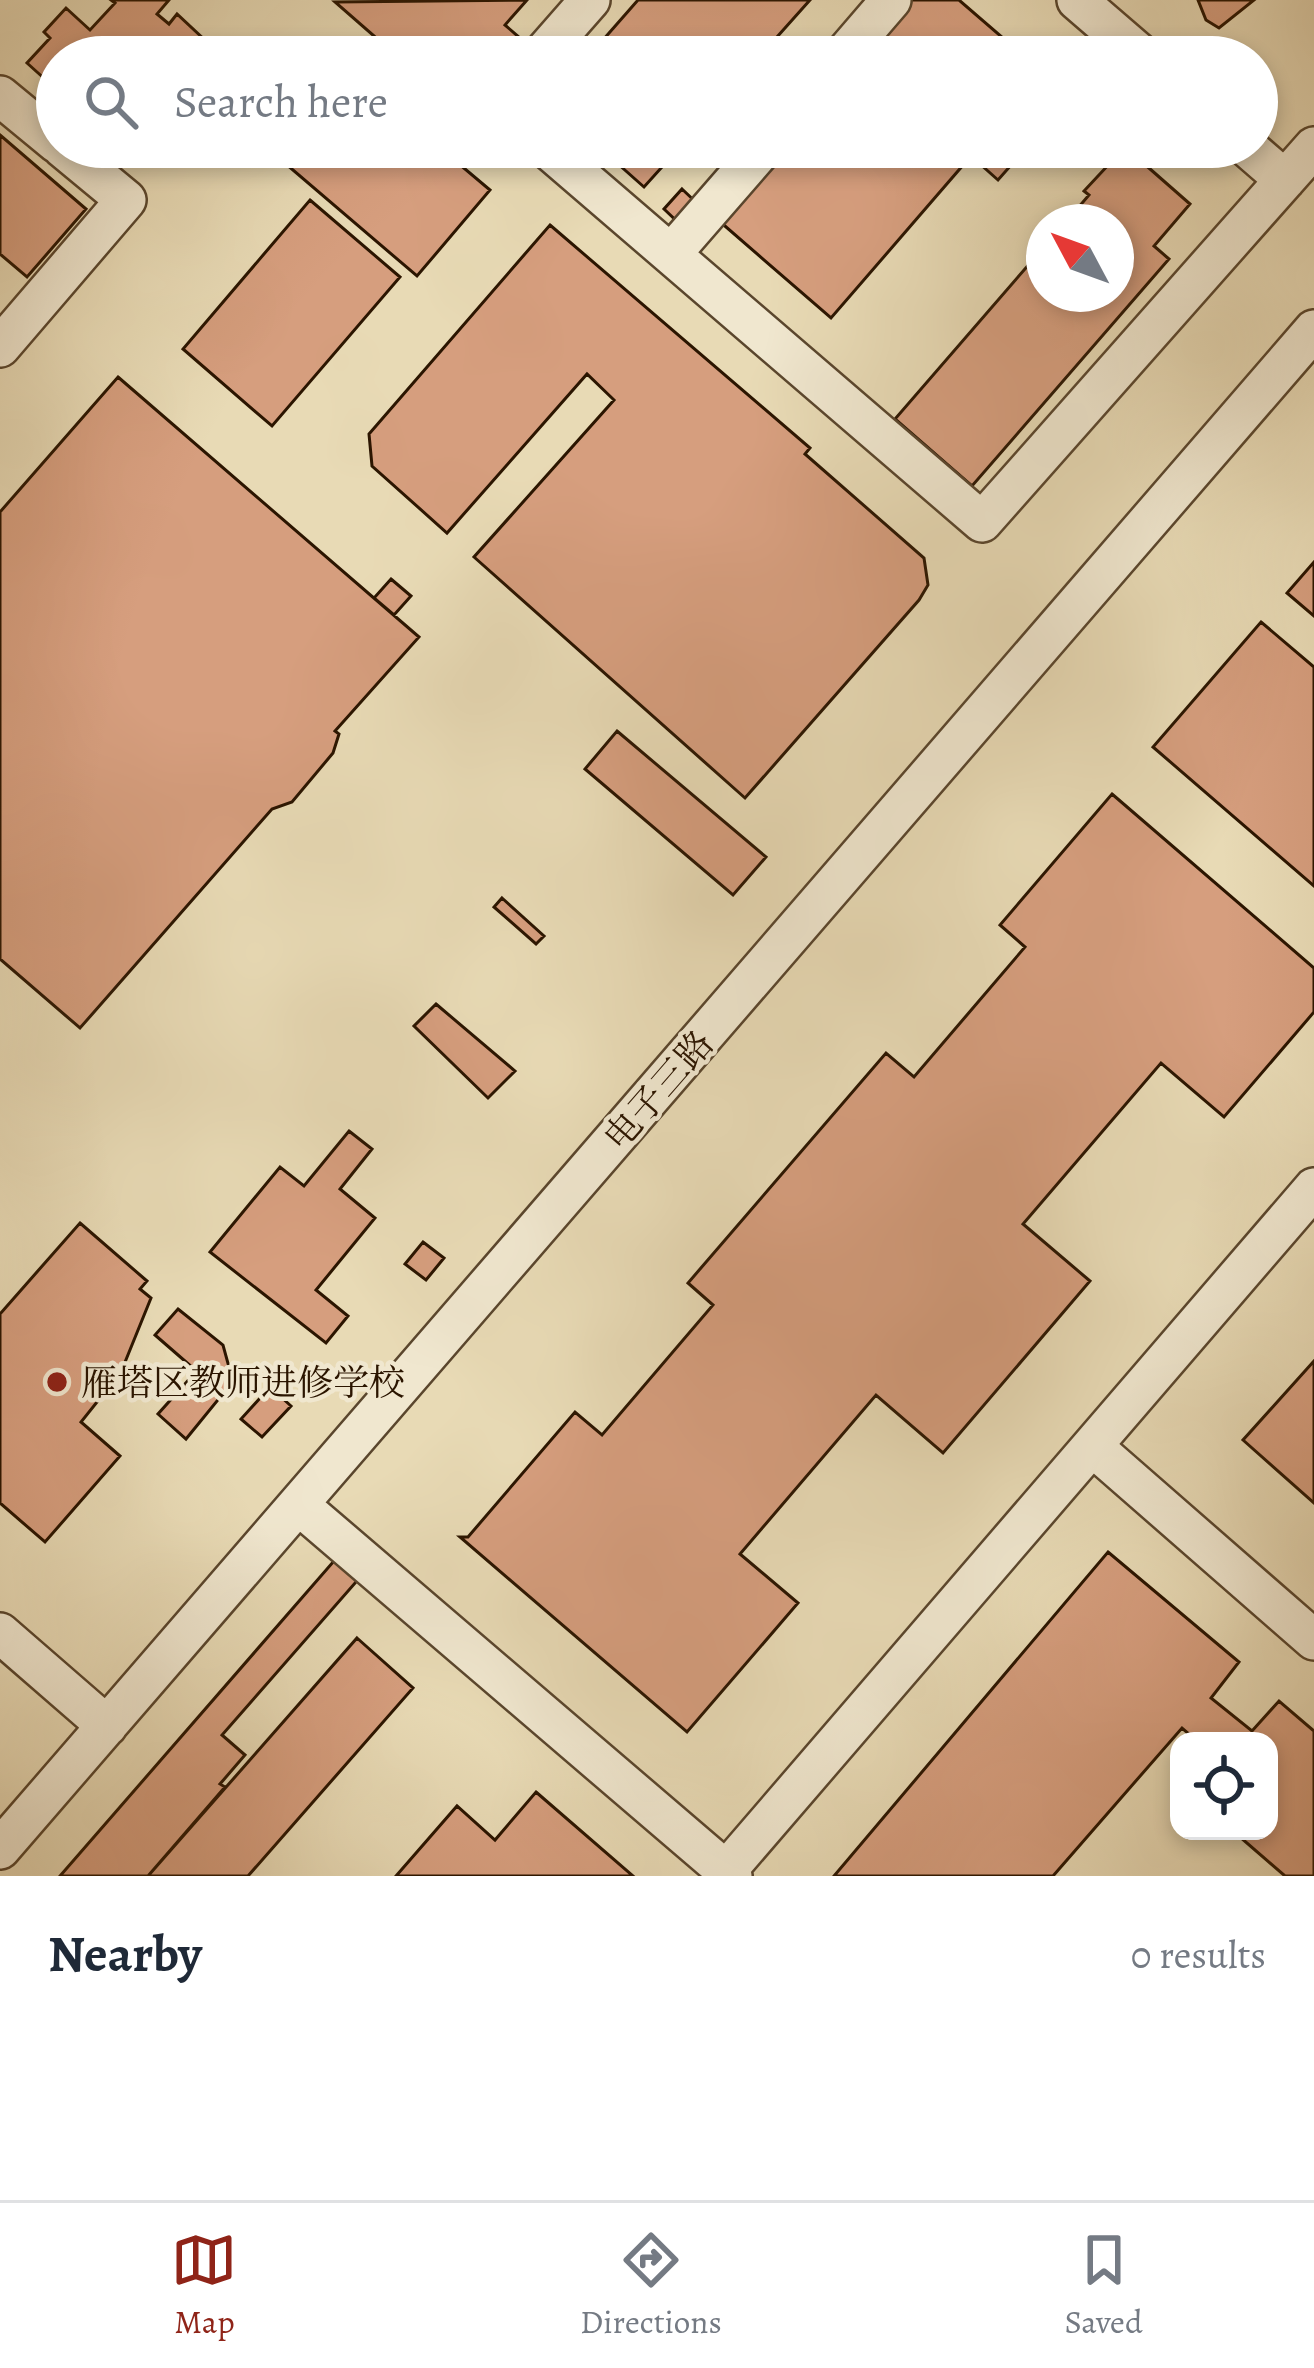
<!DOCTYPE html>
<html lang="en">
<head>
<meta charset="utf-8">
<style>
  :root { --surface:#fff; --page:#f6f6f7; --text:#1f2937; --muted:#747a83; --line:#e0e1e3; --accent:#8f2418 }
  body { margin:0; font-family:Alegreya,"Noto Serif SC",serif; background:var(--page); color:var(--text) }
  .controls { position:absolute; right:36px; bottom:36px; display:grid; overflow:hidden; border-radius:24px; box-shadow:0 6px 18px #0003 }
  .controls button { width:108px; height:108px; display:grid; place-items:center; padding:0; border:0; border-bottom:3px solid var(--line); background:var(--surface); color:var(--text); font:60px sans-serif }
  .compass { position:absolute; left:1026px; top:204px; width:108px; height:108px; border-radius:50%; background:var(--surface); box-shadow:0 6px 18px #0003; rotate:311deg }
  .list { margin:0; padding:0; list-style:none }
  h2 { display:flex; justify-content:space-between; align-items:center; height:156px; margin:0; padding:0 48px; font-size:51px }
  h2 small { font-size:39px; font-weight:400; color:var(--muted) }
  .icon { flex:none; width:66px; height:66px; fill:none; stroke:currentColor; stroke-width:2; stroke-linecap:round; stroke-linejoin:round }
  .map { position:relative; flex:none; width:1314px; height:1876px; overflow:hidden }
  .search { position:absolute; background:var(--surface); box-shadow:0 6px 18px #0003; left:36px; right:36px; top:36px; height:132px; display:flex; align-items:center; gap:30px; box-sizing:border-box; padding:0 42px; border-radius:66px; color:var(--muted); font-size:45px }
  .sheet { height:324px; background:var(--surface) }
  nav { display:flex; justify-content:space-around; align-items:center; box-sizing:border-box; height:168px; border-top:3px solid var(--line); background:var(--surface); font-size:33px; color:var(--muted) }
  nav a { display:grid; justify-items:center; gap:6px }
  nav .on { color:var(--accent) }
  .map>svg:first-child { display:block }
  .building { fill:#d69e7e; stroke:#2b1500; stroke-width:3 }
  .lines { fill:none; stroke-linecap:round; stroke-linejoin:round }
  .minor-casing { stroke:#5a462d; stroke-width:44 }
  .minor { stroke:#f0e7cf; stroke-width:39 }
  .poi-dot { fill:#8f2418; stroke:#f0e7cf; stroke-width:4.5 }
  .labels { text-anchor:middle; stroke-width:9; stroke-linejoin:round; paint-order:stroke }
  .street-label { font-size:36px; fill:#2b1500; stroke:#f0e7cf }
  .poi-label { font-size:36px; fill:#2b1500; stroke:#f0e7cf; text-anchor:start }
</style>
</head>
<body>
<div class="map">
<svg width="1314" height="1876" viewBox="0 0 1314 1876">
  <rect width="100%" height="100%" fill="#e8dab5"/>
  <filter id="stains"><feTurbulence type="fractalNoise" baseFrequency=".00167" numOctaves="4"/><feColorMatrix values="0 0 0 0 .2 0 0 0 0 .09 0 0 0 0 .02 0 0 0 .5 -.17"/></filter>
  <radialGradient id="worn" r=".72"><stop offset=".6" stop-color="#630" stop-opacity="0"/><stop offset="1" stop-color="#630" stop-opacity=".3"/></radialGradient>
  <path class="building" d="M111,0h58l-12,14 12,10 8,-10 46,43h-166v33l-30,-27 23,-25 -6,-6 22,-24 24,22 25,-27z
    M527,0l-22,25 16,14 -16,18h-107l-63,-55z
    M638,0h172l-51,57h-171z
    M908,0h51l66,57h-166z
    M1198,0h56l-35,28 -13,-8z
    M0,135l86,74 -59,68 -27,-23z
    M266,147h173l51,43 -73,86z
    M599,147h81l-36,40z
    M781,147h246l-29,33 -27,-24 -140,162 -113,-98z
    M1125,147l65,57 -36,42 15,13 -197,227 -77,-67 149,-172v47h72v-72h-50l23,-27 -5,-4z
    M682,189l20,19 -18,20 -20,-19z
    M310,200l90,77 -128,149 -89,-77z
    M550,225l260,223 -5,6 119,104 4,27 -9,15 -174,198 -271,-241 140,-157 -27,-26 -140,159 -75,-67 -3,-32z
    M118,377l301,260 -84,94 4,3 -6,19 -41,49 -20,7 -192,219 -80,-69v-447z
    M1314,562v54l-27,-23z
    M391,579l20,17 -17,19 -20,-17z
    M1261,622l53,45v219l-161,-139z
    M617,731l149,126 -33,38 -148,-126z
    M1112,794l202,174v44l-90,105 -63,-54 -138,161 67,57 -147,172 -67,-58 -136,159 58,49 -111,129 -227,-195h8l107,-125 27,23 111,-130 -25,-22 198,-230 28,24 111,-130 -25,-22z
    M502,898l42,38 -8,8 -42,-37z
    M436,1004l79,67 -27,27 -74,-72z
    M349,1131l23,18 -32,40 35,29 -59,72 32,26 -22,27 -116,-91 70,-85 24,19z
    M80,1223l67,58 -7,8 11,9 -30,74 -40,50 39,34 -75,86 -45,-39v-189z
    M423,1242l21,16 -18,22 -21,-16z
    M178,1309l45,36 6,22 -3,23 -40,49 -28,-25 35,-39v-7l-38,-33z
    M1314,1361v142l-71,-63z
    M270,1387l21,19 -29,31 -21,-18z
    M1108,1552l131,110 -28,36 41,33 27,-30 35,30v145h-29l-52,-45h36v-90h-72l-15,-13 -129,148h-219z
    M340,1554l23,20 -141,161 23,20 -25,29 5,3 -77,89h-88z
    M357,1638l56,50 -165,188h-100z
    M536,1792l97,84h-237l61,-70 38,34z"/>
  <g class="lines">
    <g class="minor-casing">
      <path id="minor" d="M1077,0l66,57
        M540,57l50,-57
        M842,57l49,-57
        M0,96l57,47
        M546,147l436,375 332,-375
        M1247,147l38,33
        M671,254l93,-107
        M0,347l126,-147 -64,-53
        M1092,1446l222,194
        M300,1506l432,370
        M0,1633l107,93
        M0,1849l1314,-1519
        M726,1871l588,-683"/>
    </g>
    <use href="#minor" class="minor"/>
  </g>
  <circle class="poi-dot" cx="57" cy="1382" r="12"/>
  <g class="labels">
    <g class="street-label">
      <text transform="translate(658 1090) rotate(-49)" y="13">电子三路</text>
    </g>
    <g class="poi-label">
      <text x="81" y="1395">雁塔区教师进修学校</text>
    </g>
  </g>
  <rect width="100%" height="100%" filter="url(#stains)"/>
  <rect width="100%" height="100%" fill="url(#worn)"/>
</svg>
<div class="controls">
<button><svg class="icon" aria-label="locate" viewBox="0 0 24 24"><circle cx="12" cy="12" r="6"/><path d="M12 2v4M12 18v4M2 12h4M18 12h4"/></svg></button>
</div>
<svg class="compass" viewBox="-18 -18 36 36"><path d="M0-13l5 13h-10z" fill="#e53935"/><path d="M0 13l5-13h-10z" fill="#747a83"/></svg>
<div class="search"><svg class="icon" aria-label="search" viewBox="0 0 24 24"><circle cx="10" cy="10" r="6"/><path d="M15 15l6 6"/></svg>Search here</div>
</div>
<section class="sheet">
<h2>Nearby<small>0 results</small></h2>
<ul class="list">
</ul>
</section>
<nav>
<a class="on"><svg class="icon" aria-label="map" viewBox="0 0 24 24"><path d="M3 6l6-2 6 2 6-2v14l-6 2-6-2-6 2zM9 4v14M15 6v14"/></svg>Map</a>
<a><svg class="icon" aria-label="directions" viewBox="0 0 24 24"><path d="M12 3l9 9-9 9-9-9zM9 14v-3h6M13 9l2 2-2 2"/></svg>Directions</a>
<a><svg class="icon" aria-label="saved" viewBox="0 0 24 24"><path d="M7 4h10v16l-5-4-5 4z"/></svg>Saved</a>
</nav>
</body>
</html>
